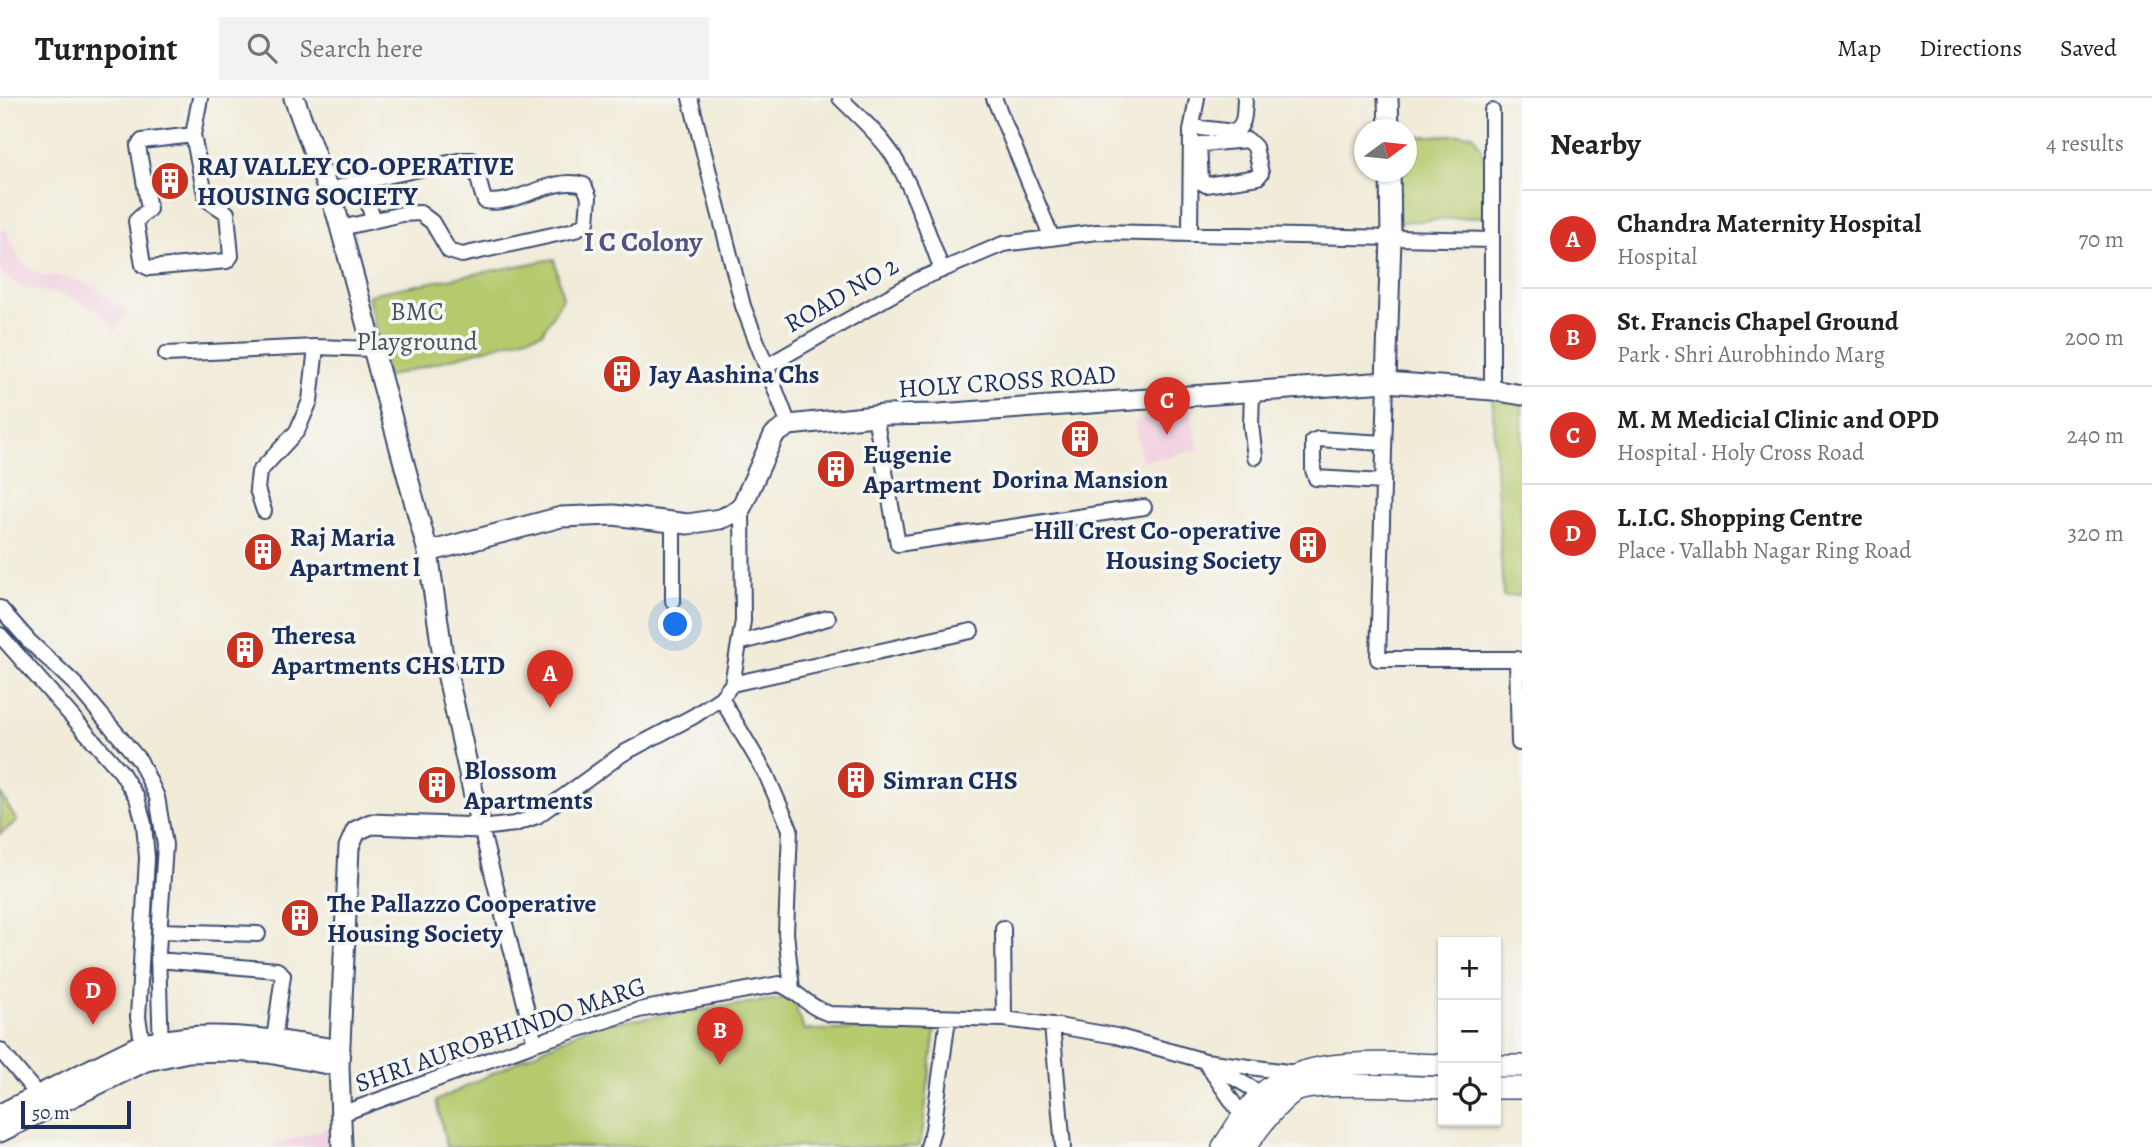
<!DOCTYPE html>
<html lang="en">
<head>
<meta charset="utf-8">
<style>
  :root { --surface:#fff; --page:#f2f2f2; --text:#222; --muted:#767676; --line:#e0e0e0; --accent:#d93025 }
  body { margin:0; font-family:Alegreya,serif; background:var(--page); color:var(--text) }
  .controls { position:absolute; right:21px; bottom:21px; display:grid; overflow:hidden; border-radius:0px; box-shadow:0 2px 5px #0004 }
  .controls button { width:63px; height:63px; display:grid; place-items:center; padding:0; border:0; border-bottom:2px solid var(--line); background:var(--surface); color:var(--text); font:35px sans-serif }
  .compass { position:absolute; left:1354px; top:21px; width:63px; height:63px; border-radius:50%; background:var(--surface); box-shadow:0 2px 5px #0004; rotate:75deg }
  .scale { position:absolute; left:21px; bottom:18px; width:110px; box-sizing:border-box; padding-left:7px; border:4px solid #1b2f5e; border-top:0; font-size:19px; line-height:24px; white-space:nowrap; color:#1b2f5e; -webkit-text-stroke:5px #f6f6f2; paint-order:stroke }
  .you { position:absolute; left:676px; top:527px; width:24px; height:24px; margin:-18px; border:5px solid #fff; border-radius:50%; background:#1a73e8; box-shadow:0 0 0 10px #1a73e833 }
  .badge { display:grid; place-items:center; width:46px; height:46px; border-radius:50%; background:var(--accent); color:#fff; font-size:23px; font-weight:700 }
  .pin { position:absolute; translate:-50% -58px; filter:drop-shadow(0 2px 4px #0008) }
  .pin::after { content:''; position:absolute; top:37px; width:24px; height:21px; background:inherit; clip-path:polygon(0 0,100% 0,50% 100%) }
  .list { margin:0; padding:0; list-style:none }
  h2 { display:flex; justify-content:space-between; align-items:center; height:91px; margin:0; padding:0 28px; font-size:30px }
  h2 small { font-size:23px; font-weight:400; color:var(--muted) }
  .list li { display:grid; grid-template-columns:46px 1fr auto; gap:21px; align-items:center; box-sizing:border-box; height:98px; padding:0 28px; border-top:2px solid var(--line) }
  .list b { display:block; font-size:26px; white-space:nowrap }
  .list p { margin:0; font-size:23px; white-space:nowrap; color:var(--muted) }
  .list em { font-size:23px; font-style:normal; color:var(--muted) }
  .icon { flex:none; width:38px; height:38px; fill:none; stroke:currentColor; stroke-width:2; stroke-linecap:round; stroke-linejoin:round }
  .map { position:relative; flex:none; width:1522px; height:1049px; overflow:hidden }
  header { display:flex; align-items:center; gap:42px; box-sizing:border-box; height:98px; padding:0 35px; background:var(--surface); border-bottom:2px solid var(--line) }
  header strong { font-size:33px }
  nav { display:flex; gap:38px; margin-inline-start:auto; font-size:24px }
  .search { width:490px; height:63px; background:var(--page); display:flex; align-items:center; gap:18px; box-sizing:border-box; padding:0 24px; border-radius:0px; color:var(--muted); font-size:26px }
  main { display:flex }
  aside { flex:1; background:var(--surface) }
  .map>svg:first-child { display:block }
  .built { fill:#f2cfe0 }
  .green { fill:#b5c96d; stroke:#687c66; stroke-width:2 }
  .lines { fill:none; stroke-linecap:round; stroke-linejoin:round }
  .minor-casing { stroke:#3b4b70; stroke-width:18 }
  .tertiary-casing { stroke:#3b4b70; stroke-width:23 }
  .secondary-casing { stroke:#3b4b70; stroke-width:24 }
  .minor { stroke:#fff; stroke-width:14 }
  .tertiary { stroke:#fff; stroke-width:19 }
  .secondary { stroke:#fff; stroke-width:21 }
  .labels { text-anchor:middle; stroke-width:7; stroke-linejoin:round; paint-order:stroke }
  .poi-label { font-size:26px; font-weight:bold; fill:#1b2f5e; stroke:#f6f6f2; text-anchor:start }
  .street-label { font-size:26px; fill:#1b2f5e; stroke:#f6f6f2 }
  .park-label { font-size:26px; fill:#425662; stroke:#f6f6f2 }
  .neighbourhood-label { font-size:28px; font-weight:bold; fill:#545284; stroke:#f6f6f2 }
</style>
</head>
<body>
<header>
<strong>Turnpoint</strong>
<div class="search"><svg class="icon" aria-label="search" viewBox="0 0 24 24"><circle cx="10" cy="10" r="6"/><path d="M15 15l6 6"/></svg>Search here</div>
<nav><a>Map</a><a>Directions</a><a>Saved</a></nav>
</header>
<main>
<div class="map">
<svg width="1522" height="1049" viewBox="0 0 1522 1049">
  <rect width="100%" height="100%" fill="#f6f6f2"/>
  <filter id="ink" filterUnits="userSpaceOnUse"><feTurbulence type="fractalNoise" baseFrequency=".0143" numOctaves="2"/><feDisplacementMap in="SourceGraphic" scale="14" xChannelSelector="R" yChannelSelector="G"/><feConvolveMatrix kernelMatrix="1 2 1 2 8 2 1 2 1" color-interpolation-filters="sRGB"/></filter>
  <filter id="wash" filterUnits="userSpaceOnUse"><feTurbulence type="fractalNoise" baseFrequency=".00686" numOctaves="4" result="noise"/><feDisplacementMap in="SourceGraphic" scale="28" xChannelSelector="R" yChannelSelector="G"/><feGaussianBlur stdDeviation="1.57" result="paint"/><feColorMatrix in="noise" values="0 0 0 0 0 0 0 0 0 0 0 0 0 0 0 0 0 1.4 0 .05"/><feComposite in="paint" operator="in"/></filter>
  <g filter="url(#wash)">
    <rect width="100%" height="100%" fill="#f1ebd8"/>
    <path class="built" d="M5,130l16,34 23,14 10,-1 24,5 17,7 32,26 -13,18 -10,-15 -12,-9 -31,-13 -39,-6 -22,-16v-42z
      M1191,312l8,40 -57,11 -8,-40z
      M332,1029l1,20h-66z"/>
    <path class="green" d="M1473,36l8,14 10,68 -101,7 4,-51h12l1,-35z
      M554,161l9,39 -21,35 -156,44 -18,-81 11,-4z
      M1492,292l30,5v200l-19,2z
      M0,695l17,28 -17,13z
      M792,899l12,33 131,-1 -13,106 -4,12h-471l-11,-46 154,-75z"/>
  </g>
  <g filter="url(#ink)">
    <g class="lines">
      <g class="minor-casing">
        <path id="minor" d="M690,0l53,208 46,119
          M840,0c18,18 38,35 52,56 22,35 35,77 50,116
          M994,0l58,140
          M1492,13v279
          M1192,29l42,5c12,-6 10,-21 11,-34
          M193,37l-51,6 -4,5 11,63 -13,12 7,44 6,3 78,-7 4,-5 -4,-43 -21,-14 -13,-64 7,-37
          M1191,47l57,-5 7,7 6,26 -3,4 -52,8 -5,-3 -2,-37
          M363,83l10,40
          M329,93l25,-8 109,-23h9c7,13 7,28 13,41 31,6 66,-26 99,-16l5,12 -2,25 -12,8 -113,25 -13,-4 -17,-29 -12,-9 -18,1 -61,14
          M1190,136l1,-103 6,-33
          M166,256l150,-7 57,2
          M767,268l151,-86 85,-36 94,-12 395,8
          M1386,284l-8,277h139l2,84h3
          M1252,293l-1,34 4,32
          M875,318l23,128 246,-37
          M1383,384l-67,-4 -3,-8v-29l5,-2 66,4
          M264,413l-7,-22 2,-17 38,-41 13,-30 6,-54
          M673,503v-78
          M0,510l29,33 47,44 64,76 17,36 8,48 -7,107 3,99
          M0,537l121,137 16,26 7,26 3,34 -9,159 6,37
          M739,545l89,-25
          M732,586l239,-53
          M721,600l45,76 24,55 -4,104 6,56
          M1003,830l1,91
          M160,833l98,3
          M158,862l119,10 6,5 -9,65
          M1052,927l11,122
          M535,945l-54,-215 34,-4 22,-8 85,-62 72,-38 27,-18 11,-14 11,-63 -1,-115
          M0,952l44,52
          M1207,967l36,52 6,5
          M1212,967l55,32
          M341,1016l194,-71 104,-33 140,-26c21,8 28,23 51,30l174,5 48,6 64,11 89,25 90,12
          M928,1049l5,-17 15,-112"/>
      </g>
      <g class="tertiary-casing">
        <path id="tertiary" d="M294,0l43,117 91,337 14,98 39,178 -110,-4 -15,7 -7,16 -10,219 3,81
          M1388,0l1,32
          M1386,284l5,-143 -1,-67
          M428,454l133,-35 52,-2 75,9 32,-5 10,-4 12,-9 32,-71 15,-10 95,-10 55,-1 447,-32 106,8 30,5
          M0,1016l142,-70c21,-3 43,-8 64,-8 45,-1 90,7 134,14
          M0,1034l146,-71 42,-9 43,-1 37,2 71,13"/>
      </g>
      <g class="secondary-casing">
        <path id="secondary" d="M1496,968h26
          M1496,990h26
          M1223,1049c12,-18 23,-38 38,-52 43,-41 128,-31 182,-30
          M1245,1049c12,-17 30,-42 47,-54 19,-13 123,-6 151,-5"/>
      </g>
      <use href="#minor" class="minor"/>
      <use href="#tertiary" class="tertiary"/>
      <use href="#secondary" class="secondary"/>
    </g>
  </g>
  <defs>
    <g id="building-disc" transform="scale(2.0125)"><circle r="9.5" fill="#c8321e" stroke="#f6f6f2"/><path d="M-4-6H4V6H1V3H-1V6H-4ZM-2.5-4.3h1.7v1.8h-1.7ZM.8-4.3h1.7v1.8H.8ZM-2.5-1h1.7V.8h-1.7ZM.8-1h1.7V.8H.8Z" fill="#fff"/></g>
  </defs>
  <g fill-rule="evenodd">
    <use href="#building-disc" x="170" y="83"/>
    <use href="#building-disc" x="622" y="276"/>
    <use href="#building-disc" x="1080" y="341"/>
    <use href="#building-disc" x="836" y="371"/>
    <use href="#building-disc" x="1308" y="447"/>
    <use href="#building-disc" x="263" y="454"/>
    <use href="#building-disc" x="245" y="552"/>
    <use href="#building-disc" x="856" y="682"/>
    <use href="#building-disc" x="437" y="687"/>
    <use href="#building-disc" x="300" y="820"/>
  </g>
  <g class="labels">
    <g class="poi-label">
      <text x="197" y="77">RAJ VALLEY CO-OPERATIVE<tspan x="197" dy="30">HOUSING SOCIETY</tspan></text>
      <text x="649" y="285">Jay Aashina Chs</text>
      <text x="863" y="365">Eugenie<tspan x="863" dy="30">Apartment</tspan></text>
      <text x="1080" y="390" text-anchor="middle">Dorina Mansion</text>
      <text x="1281" y="441" text-anchor="end">Hill Crest Co-operative<tspan x="1281" dy="30">Housing Society</tspan></text>
      <text x="290" y="448">Raj Maria<tspan x="290" dy="30">Apartment l</tspan></text>
      <text x="272" y="546">Theresa<tspan x="272" dy="30">Apartments CHS LTD</tspan></text>
      <text x="464" y="681">Blossom<tspan x="464" dy="30">Apartments</tspan></text>
      <text x="883" y="691">Simran CHS</text>
      <text x="327" y="814">The Pallazzo Cooperative<tspan x="327" dy="30">Housing Society</tspan></text>
    </g>
    <g class="street-label">
      <text transform="translate(841 196) rotate(-30)" y="9">ROAD NO 2</text>
      <text transform="translate(1007 283) rotate(-4)" y="9">HOLY CROSS ROAD</text>
      <text transform="translate(500 936) rotate(-19)" y="9">SHRI AUROBHINDO MARG</text>
    </g>
    <g class="park-label">
      <text x="417" y="222">BMC<tspan x="417" dy="30">Playground</tspan></text>
    </g>
    <g class="neighbourhood-label">
      <text x="643" y="153">I C Colony</text>
    </g>
  </g>
</svg>
<div class="controls">
<button>+</button>
<button>−</button>
<button><svg class="icon" aria-label="locate" viewBox="0 0 24 24"><circle cx="12" cy="12" r="6"/><path d="M12 2v4M12 18v4M2 12h4M18 12h4"/></svg></button>
</div>
<svg class="compass" viewBox="-18 -18 36 36"><path d="M0-13l5 13h-10z" fill="#e53935"/><path d="M0 13l5-13h-10z" fill="#767676"/></svg>
<div class="scale">50 m</div>
<div class="you"></div>
<div class="pin badge" style="left:550px;top:610px">A</div>
<div class="pin badge" style="left:720px;top:967px">B</div>
<div class="pin badge" style="left:1167px;top:337px">C</div>
<div class="pin badge" style="left:93px;top:927px">D</div>
</div>
<aside>
<h2>Nearby<small>4 results</small></h2>
<ul class="list">
<li><span class="badge">A</span><div><b>Chandra Maternity Hospital</b><p>Hospital</p></div><em>70 m</em></li>
<li><span class="badge">B</span><div><b>St. Francis Chapel Ground</b><p>Park · Shri Aurobhindo Marg</p></div><em>200 m</em></li>
<li><span class="badge">C</span><div><b>M. M Medicial Clinic and OPD</b><p>Hospital · Holy Cross Road</p></div><em>240 m</em></li>
<li><span class="badge">D</span><div><b>L.I.C. Shopping Centre</b><p>Place · Vallabh Nagar Ring Road</p></div><em>320 m</em></li>
</ul>
</aside>
</main>
</body>
</html>
